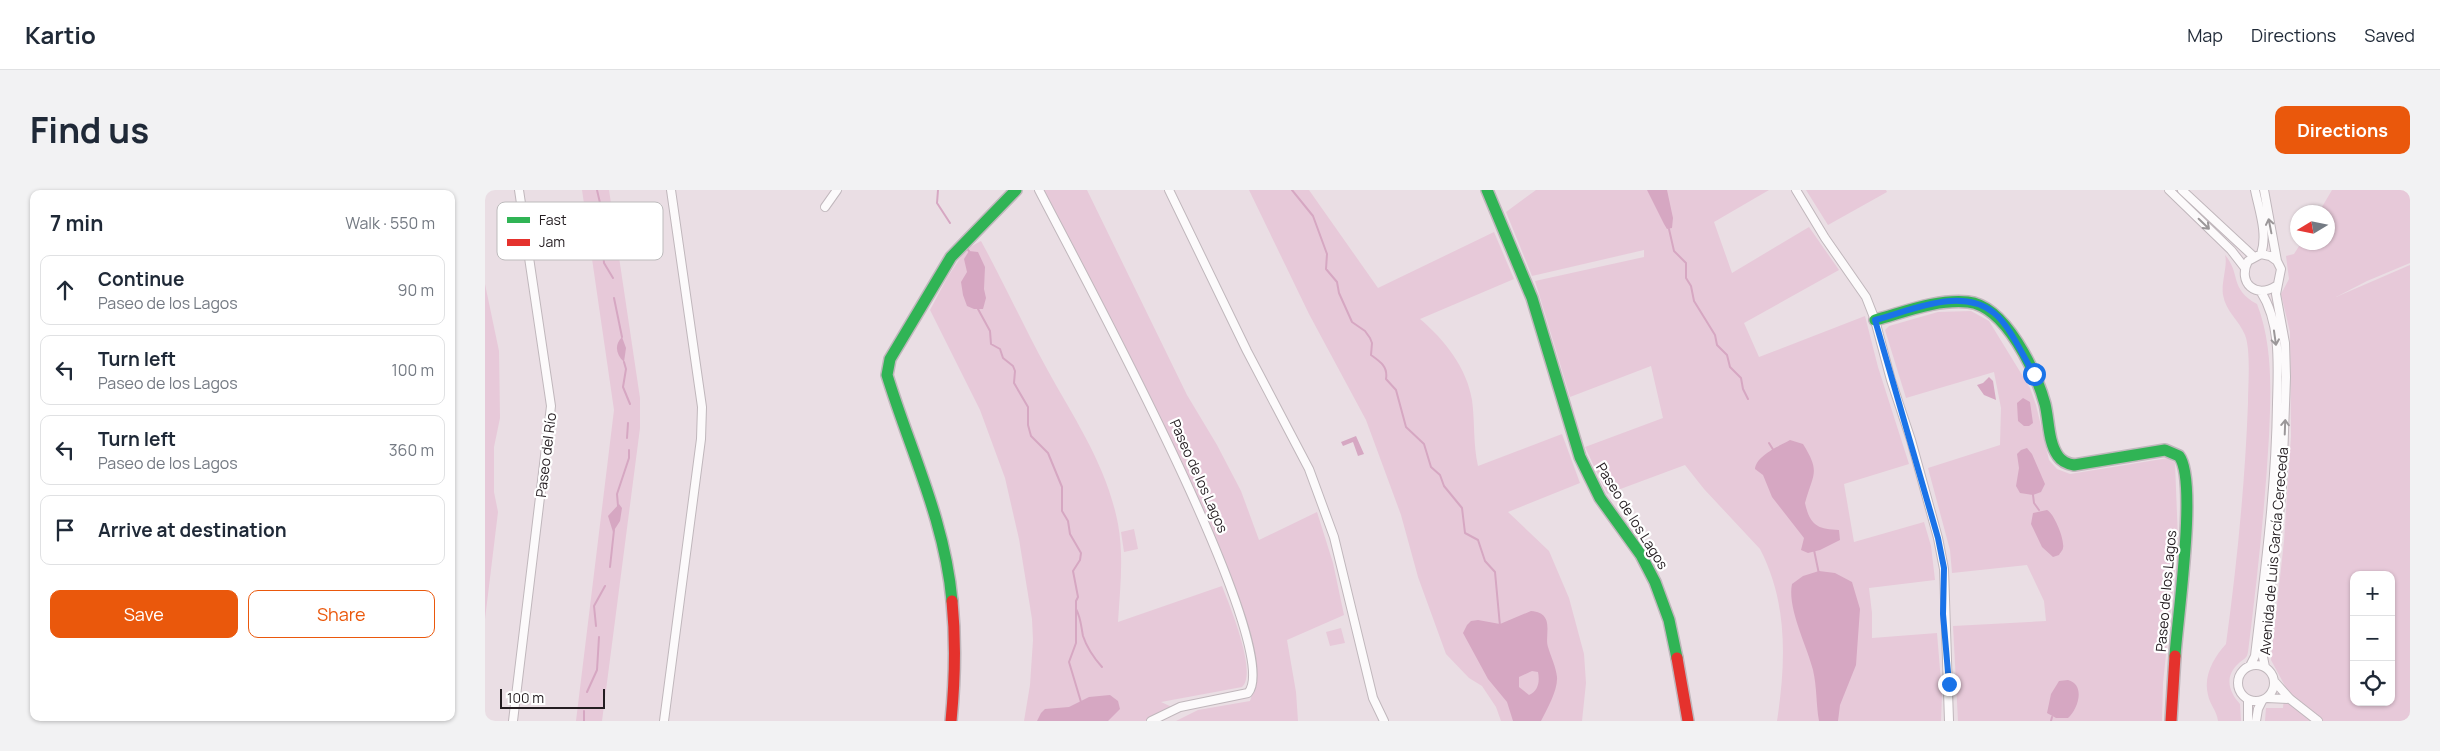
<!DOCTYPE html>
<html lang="en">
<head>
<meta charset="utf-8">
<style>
  :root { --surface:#fff; --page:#f2f2f3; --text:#1f2937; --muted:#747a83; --line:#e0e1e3; --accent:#ea580c }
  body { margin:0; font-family:Manrope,sans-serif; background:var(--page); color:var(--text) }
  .controls { position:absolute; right:15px; bottom:15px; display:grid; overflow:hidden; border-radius:10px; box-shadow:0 1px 4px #0004 }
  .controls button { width:45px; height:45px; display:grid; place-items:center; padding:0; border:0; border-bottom:1px solid var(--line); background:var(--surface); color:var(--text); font:25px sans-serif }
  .compass { position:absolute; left:1805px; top:15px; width:45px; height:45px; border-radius:50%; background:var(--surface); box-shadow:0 1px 4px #0004; rotate:260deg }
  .scale { position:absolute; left:15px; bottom:12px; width:105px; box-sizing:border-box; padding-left:5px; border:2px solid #241d21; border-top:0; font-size:14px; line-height:18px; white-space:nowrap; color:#241d21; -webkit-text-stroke:4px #fff; paint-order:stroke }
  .stop { position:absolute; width:15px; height:15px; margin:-11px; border:4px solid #1a73e8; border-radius:50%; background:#fff }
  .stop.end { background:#1a73e8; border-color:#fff; box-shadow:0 1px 5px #0008 }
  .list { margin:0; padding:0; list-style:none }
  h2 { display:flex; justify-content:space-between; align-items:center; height:65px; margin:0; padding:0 20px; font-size:21px }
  h2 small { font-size:16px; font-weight:400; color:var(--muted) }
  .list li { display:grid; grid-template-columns:32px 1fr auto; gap:15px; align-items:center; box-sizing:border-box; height:70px; margin:0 10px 10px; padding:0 10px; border:1px solid var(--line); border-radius:10px }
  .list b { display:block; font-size:19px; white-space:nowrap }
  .list p { margin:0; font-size:16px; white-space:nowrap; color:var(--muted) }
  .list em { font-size:16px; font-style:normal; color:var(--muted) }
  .actions { display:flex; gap:10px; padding:15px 20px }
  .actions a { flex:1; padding:11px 0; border:1px solid var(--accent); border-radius:10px; text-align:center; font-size:18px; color:var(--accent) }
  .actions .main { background:var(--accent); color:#fff }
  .icon { flex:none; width:28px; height:28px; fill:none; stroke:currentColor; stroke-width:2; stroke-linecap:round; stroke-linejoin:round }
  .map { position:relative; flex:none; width:1925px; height:531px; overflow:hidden; border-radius:10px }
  header { display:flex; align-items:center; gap:30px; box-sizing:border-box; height:70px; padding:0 25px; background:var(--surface); border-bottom:1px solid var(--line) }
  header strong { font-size:24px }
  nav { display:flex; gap:28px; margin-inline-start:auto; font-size:18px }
  .intro { display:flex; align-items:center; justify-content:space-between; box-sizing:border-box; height:120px; padding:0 30px }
  h1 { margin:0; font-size:35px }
  .button { padding:12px 22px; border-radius:10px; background:var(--accent); color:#fff; font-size:18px; font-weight:700 }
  main { display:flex; gap:30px; padding:0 30px }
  aside { flex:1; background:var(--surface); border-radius:10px; box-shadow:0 1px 4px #0004 }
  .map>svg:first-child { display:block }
  .green { fill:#e7c9d9; fill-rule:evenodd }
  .water { fill:#d6a7c2; fill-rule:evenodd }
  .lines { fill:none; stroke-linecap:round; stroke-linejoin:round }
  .stream { stroke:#d6a7c2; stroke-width:2 }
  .street-casing { stroke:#c0b7bc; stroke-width:10 }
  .fast-casing { stroke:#c0b7bc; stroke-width:14 }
  .jam-casing { stroke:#c0b7bc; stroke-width:14 }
  .street { stroke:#fcfafb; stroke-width:8 }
  .fast { stroke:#30b455; stroke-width:11 }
  .jam { stroke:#e5322d; stroke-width:11 }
  .oneway { stroke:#9b9799 }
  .route { stroke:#1a73e8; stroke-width:6 }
  .labels { text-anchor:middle; stroke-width:4.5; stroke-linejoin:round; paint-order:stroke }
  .street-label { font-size:14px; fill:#241d21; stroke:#fff }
  .key { fill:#fff; stroke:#bdbbbc; stroke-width:1 }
  .key-label { font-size:14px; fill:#241d21 }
</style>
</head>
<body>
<header>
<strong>Kartio</strong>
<nav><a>Map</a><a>Directions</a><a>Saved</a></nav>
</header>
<div class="intro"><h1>Find us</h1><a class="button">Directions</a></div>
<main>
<aside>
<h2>7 min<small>Walk · 550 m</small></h2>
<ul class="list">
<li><svg class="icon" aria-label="ahead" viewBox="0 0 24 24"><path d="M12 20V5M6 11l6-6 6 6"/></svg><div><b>Continue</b><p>Paseo de los Lagos</p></div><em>90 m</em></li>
<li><svg class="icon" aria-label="left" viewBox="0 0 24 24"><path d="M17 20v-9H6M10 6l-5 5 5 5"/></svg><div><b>Turn left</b><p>Paseo de los Lagos</p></div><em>100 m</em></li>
<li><svg class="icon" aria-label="left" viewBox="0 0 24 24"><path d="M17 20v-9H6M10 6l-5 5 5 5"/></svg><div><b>Turn left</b><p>Paseo de los Lagos</p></div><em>360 m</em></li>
<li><svg class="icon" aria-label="arrive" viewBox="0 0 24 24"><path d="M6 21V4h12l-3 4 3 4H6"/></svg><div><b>Arrive at destination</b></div></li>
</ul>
<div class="actions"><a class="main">Save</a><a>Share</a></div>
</aside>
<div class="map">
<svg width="1925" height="531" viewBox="0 0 1925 531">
  <rect width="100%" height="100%" fill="#eadee4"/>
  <path class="green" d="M97,0h27l31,208v30l-38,293h-26l38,-311z
    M557,0h45l100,205 30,50 24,46 18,49 58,-28 16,51 11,52 -57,25 9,52 2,29h-122l22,-11 52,-9 7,-21 -4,-33 -14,-44 -39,-98 -30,-66z
    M764,0h60l69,98 116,-56 20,47 -94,40c24,20 47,49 52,81 3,22 1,44 6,66l84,-32 18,49 -72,29 41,39 20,47 15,56 2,29 -4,38h-81l-5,-14 -14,-21 -13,-8 -23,-24 -28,-77 -17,-62 -35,-95 -57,-106z
    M1051,0h233l-55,32 18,51 77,-46 30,43 -95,53 15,34 106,-41 13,51 31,97 -65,20 10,58 70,-20 7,24 4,34 -66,8 3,25v25l65,-5 5,61 -1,27h-164c9,-59 11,-118 -17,-172l-56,-60 -19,-24 -78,29 -22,-47 78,-29 -12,-52 -81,31 -35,-116 109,-24v-7l-112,26 -26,-64z
    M1321,0h80l1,2 -59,33z
    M1847,0h78v73l-43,18 -31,16 74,-32v456h-145l1,-13h17l2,-22 -14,-26 13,-119 7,-105 -1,-104 -9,-38 8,-15 -3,-23 8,-2 7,-11 26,-1v-30h-8zM1869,385h37v127h-37z
    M496,51c23,42 43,86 66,128 28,51 60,97 71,155 6,33 2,65 0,98l104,-36c7,18 36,87 20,101l-81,15 11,5 -27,14h-121l6,-36 3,-45 -1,-21 -13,-80 -14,-61 -25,-68 -50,-100 17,-32 19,-29z
    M1740,65c16,18 4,34 32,49 16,41 14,88 12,132 -4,72 -12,144 -21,216 -1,7 -5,7 -10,12 -14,13 -9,28 2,40l1,17h-23c-1,-10 -8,-16 -10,-26 -5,-19 6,-38 18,-51 11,-80 19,-161 22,-241 0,-17 3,-53 -3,-68 -6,-15 -19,-23 -22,-40 -2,-13 5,-30 2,-40z
    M0,94l14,67 1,67 -6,29v45l4,20 -13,107z
    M1486,121l18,10 41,67 6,17 13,55 8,9 13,5 98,-16 7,5 3,77 -15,143 -1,38h-204l-5,-95 93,-5 -2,-20 -17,-36 -75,8 -2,-23 -22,-82 72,-23 1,-37 -7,-36 -88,26 -21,-68 4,-4 49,-14z
    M649,339l4,20 -14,3 -3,-20z
    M856,438l4,15 -15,3 -4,-14z"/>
  <path class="water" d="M1162,0h20l6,28 -1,10 -5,1 -3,-5z
    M484,61l9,1 7,15 -1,22 2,9 -3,11h-9l-7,-3 -4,-11 -2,-13 6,-10 -3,-13z
    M137,147l4,11 -2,14c-8,-8 -10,-17 -2,-25z
    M1504,187l4,4 3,19 -12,-5 -7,-10 6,-2z
    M1538,208l7,4 3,21 -4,3h-5l-6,-5 -1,-18z
    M871,246l8,18 -6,2 -5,-14 -10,4 -2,-4z
    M1305,250l13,4c18,29 10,29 2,59 5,23 13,26 34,27l1,10 -20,10 -12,3 -7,-3 3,-12 -32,-41 -9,-22 -8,-6c1,-13 24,-23 35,-29z
    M1542,258l5,6 13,30 -4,8 -8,3 -13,-2 -4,-7 3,-18 -2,-14 4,-4z
    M134,314l3,4 -2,13 -7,11 -5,-16z
    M1562,320c7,3 18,30 16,38 0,2 -3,5 -4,7l-6,2 -11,-10 -11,-23 2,-11z
    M1334,381l16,2 17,9 8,27 -4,56 -16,40 -2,16h-19c-3,-17 -2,-34 -6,-51 -6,-24 -26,-62 -21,-86l11,-8z
    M1046,421c25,2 13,24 17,36 3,10 8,20 9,30 1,13 -10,32 -16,44h-28l-6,-19 -19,-23 -25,-46 4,-8 4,-4 7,-1 22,4zM1047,481l6,1c2,10 0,19 -9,23l-10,-8v-10z
    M1583,490c18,5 10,29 0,38h-12l-9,-5 4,-19 8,-13z
    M625,505l8,6 2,8 -12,12h-71l4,-8 4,-4 24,-2 20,-10z"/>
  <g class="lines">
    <path class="stream" d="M112,0l10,43 -4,17 1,13 9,15
      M453,0l-1,13 13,20
      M807,0l21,26 14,38 -1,15 11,13 2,11 13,29 13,9 5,7 2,5 -1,12c10,7 17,12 15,24l10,11 10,37 18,17 7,23 9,8 4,11 18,22 3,25 13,7 7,21 10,11 5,54
      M1184,39l5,22 12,12v15l5,8 3,15 21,34 2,10 10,10 3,12 11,11 2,11 5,10
      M482,59l2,2
      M129,108l8,39
      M493,119l12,22 1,13 9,5 3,9 10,8 2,5 -1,12 14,24v18l3,11 17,17 14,34v24l6,10 2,13 11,19 -1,7 -7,11 5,26 -2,4v42l-7,19 12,40
      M139,172l2,7 -3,18 7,17
      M142,248l1,-15
      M1284,253l5,8
      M1548,305l1,8 5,7
      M133,316l-1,-12 12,-36v-8
      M1329,360l5,24
      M125,377l4,-37
      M591,419c5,9 5,17 7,27 4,12 11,22 19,31
      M111,436l-2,-20 11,-20
      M102,502l10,-22 2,-33
      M99,531v-10
      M1566,531l1,-4"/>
    <g class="street-casing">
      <path id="street" d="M554,0c32,63 249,459 209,503l-68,14 -29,14
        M684,0l78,161 62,118 25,68 39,161 11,23
        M1311,0l29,48 41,59 9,23 16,60 20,60 27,98 6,31 5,152
        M1684,0l62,60 14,18
        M1697,0l72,67
        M1770,0c4,20 13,44 6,64
        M1779,0l13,71
        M340,17l12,-17
        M1753 493a18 18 0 1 1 36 0a18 18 0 1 1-36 0Z
        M1765,476l5,-10c10,-85 21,-168 22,-253 1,-36 4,-80 -16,-111
        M1780,477l-2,-10 19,-170 4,-110 -1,-34 -9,-49 5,-25 -4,-8 -7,-5 -9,-2 -13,7c-11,22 8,38 28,25
        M1789,491l16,18 28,22
        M1782,508l23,1
        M28,531l38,-315 -32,-216
        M179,531l37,-282 1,-32 -31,-217
        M1763,531v-21
        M1771,531l2,-12 4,-8"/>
    </g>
    <g class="fast-casing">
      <path id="fast" d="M1002,0l45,108 48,159 20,41 41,57 14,27 14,38 8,38
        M1390,130c30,-8 61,-21 93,-18 38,4 68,70 77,102 4,16 3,38 13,52 4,6 10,8 16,9l91,-15 14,6c19,24 -2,164 -4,200
        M467,411c-7,-80 -42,-151 -65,-226l3,-16 61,-102 65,-67"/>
    </g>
    <g class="jam-casing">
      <path id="jam" d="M1192,468l11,63
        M466,531c4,-41 5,-80 1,-120
        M1686,531l4,-65"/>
    </g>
    <use href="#street" class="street"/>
    <use href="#fast" class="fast"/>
    <use href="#jam" class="jam"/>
  </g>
  <defs><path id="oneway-shaft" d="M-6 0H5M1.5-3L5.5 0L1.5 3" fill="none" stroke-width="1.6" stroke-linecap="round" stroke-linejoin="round" transform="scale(1.25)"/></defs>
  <g class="oneway">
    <use href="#oneway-shaft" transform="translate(1719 34) rotate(44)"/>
    <use href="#oneway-shaft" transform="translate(1785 36) rotate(-101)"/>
    <use href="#oneway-shaft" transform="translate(1790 148) rotate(82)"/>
    <use href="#oneway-shaft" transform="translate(1800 237) rotate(-88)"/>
  </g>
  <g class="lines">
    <path class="route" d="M1464,494l-6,-70 1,-46 -6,-30 -63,-218c35,-9 86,-34 119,-7 17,14 28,42 40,61"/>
  </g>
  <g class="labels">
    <g class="street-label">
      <text transform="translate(61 265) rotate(-83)" y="5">Paseo del Río</text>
      <text transform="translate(714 286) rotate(66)" y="5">Paseo de los Lagos</text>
      <text transform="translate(1147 326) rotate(58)" y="5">Paseo de los Lagos</text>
      <text transform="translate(1789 361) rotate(-85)" y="5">Avenida de Luis García Cereceda</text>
      <text transform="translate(1681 401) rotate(-85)" y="5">Paseo de los Lagos</text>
    </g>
  </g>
  <rect x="12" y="12" width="166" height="58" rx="8" class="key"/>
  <rect x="22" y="27" width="23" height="6" fill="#30b455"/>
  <rect x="22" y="49" width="23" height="7" fill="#e5322d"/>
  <g class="key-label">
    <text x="54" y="35">Fast</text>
    <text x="54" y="57">Jam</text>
  </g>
</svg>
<div class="controls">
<button>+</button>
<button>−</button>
<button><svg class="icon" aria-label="locate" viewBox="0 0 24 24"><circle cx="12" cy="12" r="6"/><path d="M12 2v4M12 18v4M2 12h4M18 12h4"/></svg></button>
</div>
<svg class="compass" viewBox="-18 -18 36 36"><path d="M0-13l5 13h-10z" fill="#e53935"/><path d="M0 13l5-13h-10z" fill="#747a83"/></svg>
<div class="scale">100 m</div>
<div class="stop" style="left:1549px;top:184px"></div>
<div class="stop end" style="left:1464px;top:494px"></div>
</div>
</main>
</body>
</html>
